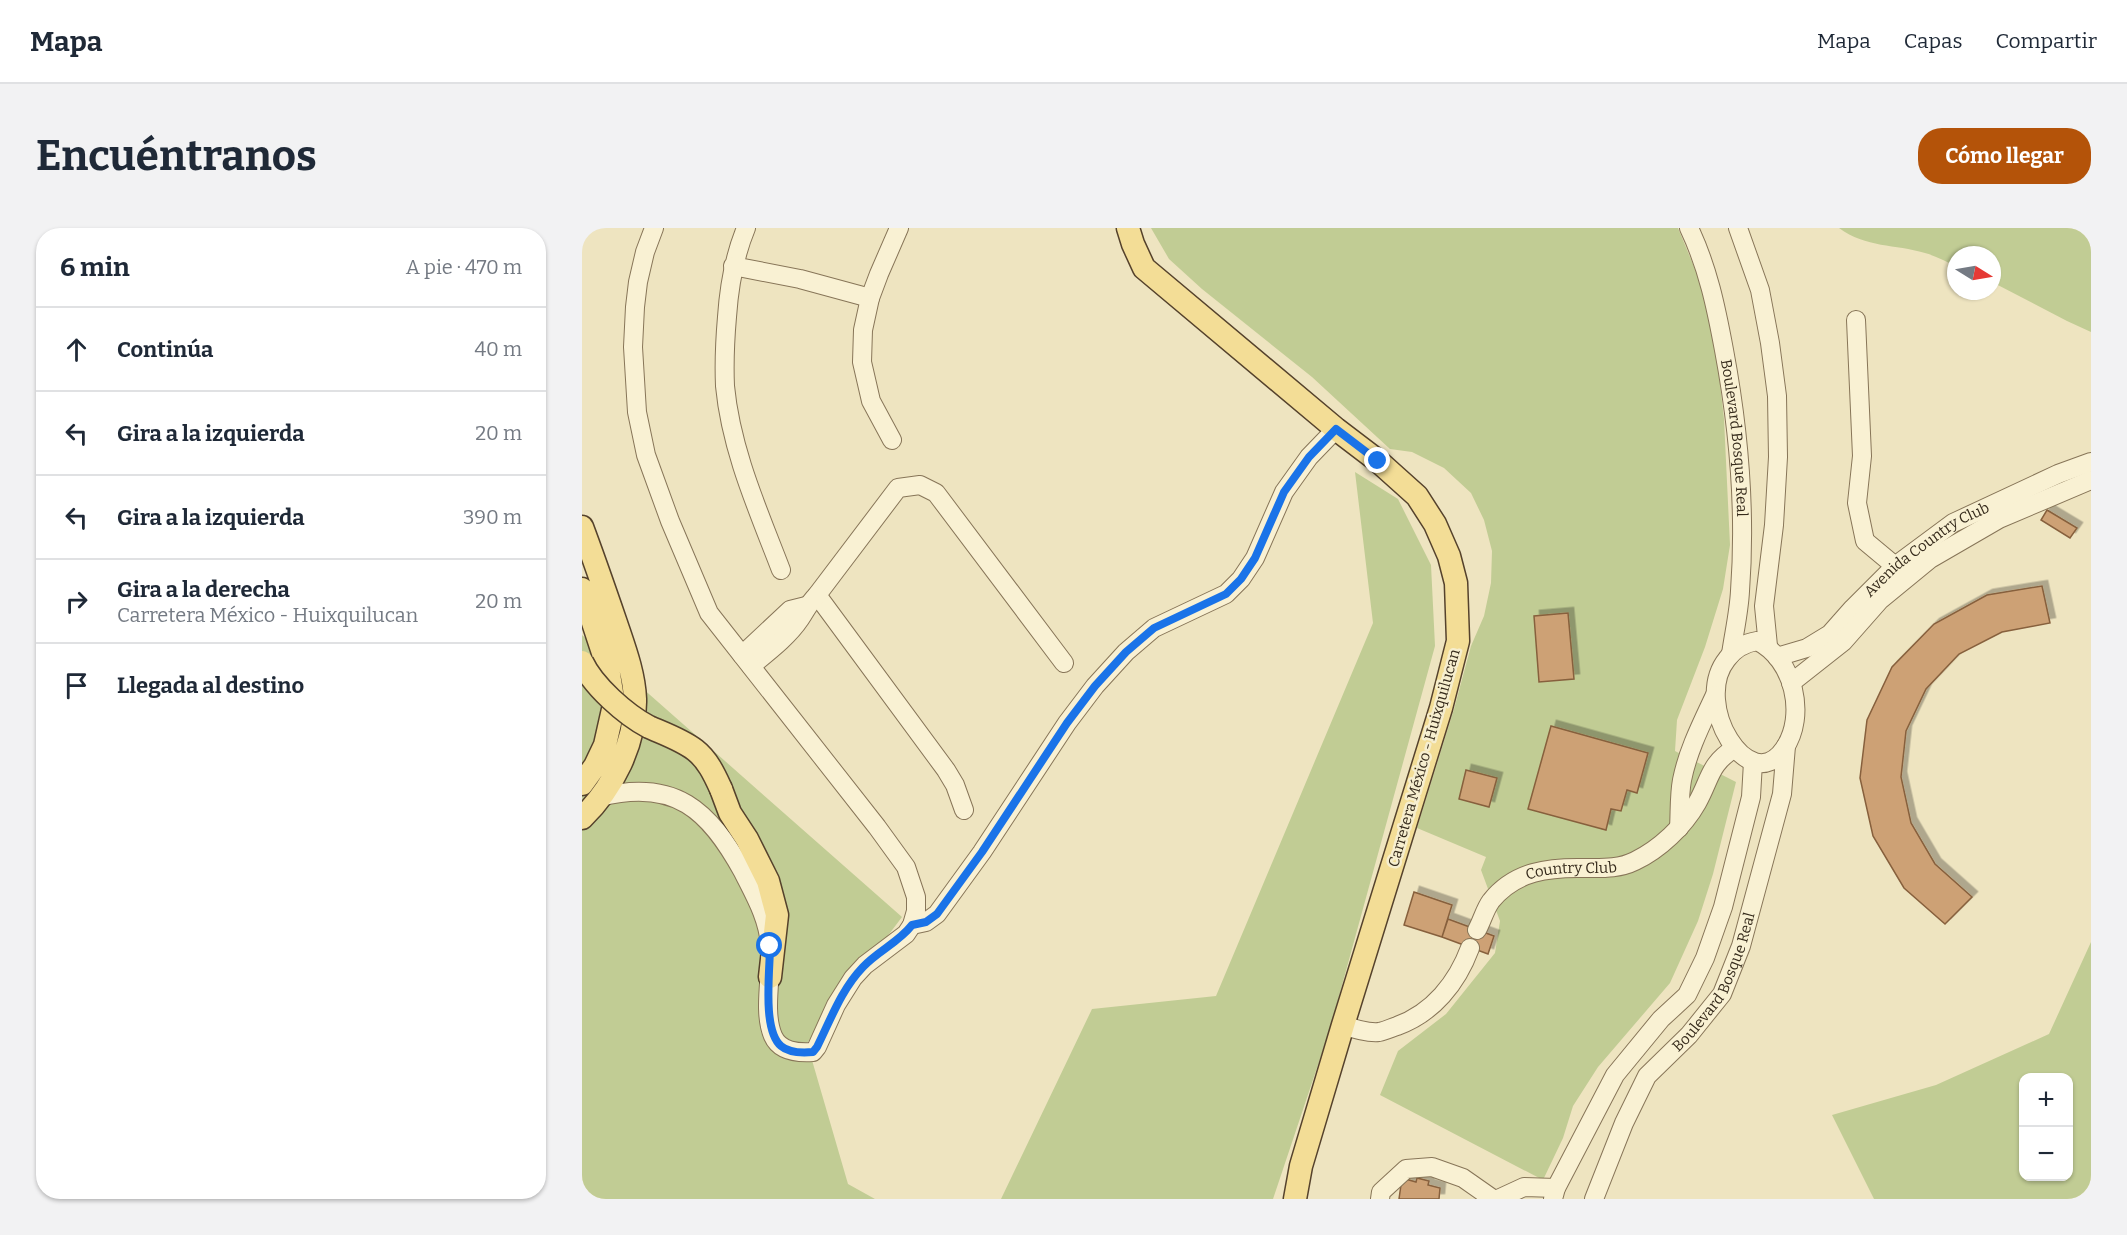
<!DOCTYPE html>
<html lang="es">
<head>
<meta charset="utf-8">
<style>
  :root { --surface:#fff; --page:#f2f2f3; --text:#1f2937; --muted:#747a83; --line:#e0e1e3; --accent:#b45309 }
  body { margin:0; font-family:Bitter,serif; background:var(--page); color:var(--text) }
  .controls { position:absolute; right:18px; bottom:18px; display:grid; overflow:hidden; border-radius:12px; box-shadow:0 2px 4px #0004 }
  .controls button { width:54px; height:54px; display:grid; place-items:center; padding:0; border:0; border-bottom:2px solid var(--line); background:var(--surface); color:var(--text); font:30px sans-serif }
  .compass { position:absolute; left:1365px; top:18px; width:54px; height:54px; border-radius:50%; background:var(--surface); box-shadow:0 2px 4px #0004; rotate:101deg }
  .stop { position:absolute; width:18px; height:18px; margin:-14px; border:4px solid #1a73e8; border-radius:50%; background:#fff }
  .stop.end { background:#1a73e8; border-color:#fff; box-shadow:0 2px 6px #0008 }
  .list { margin:0; padding:0; list-style:none }
  h2 { display:flex; justify-content:space-between; align-items:center; height:78px; margin:0; padding:0 24px; font-size:26px }
  h2 small { font-size:20px; font-weight:400; color:var(--muted) }
  .list li { display:grid; grid-template-columns:39px 1fr auto; gap:18px; align-items:center; box-sizing:border-box; height:84px; padding:0 24px; border-top:2px solid var(--line) }
  .list b { display:block; font-size:22px; white-space:nowrap }
  .list p { margin:0; font-size:20px; white-space:nowrap; color:var(--muted) }
  .list em { font-size:20px; font-style:normal; color:var(--muted) }
  .icon { flex:none; width:33px; height:33px; fill:none; stroke:currentColor; stroke-width:2; stroke-linecap:round; stroke-linejoin:round }
  .map { position:relative; flex:none; width:1509px; height:971px; overflow:hidden; border-radius:24px }
  header { display:flex; align-items:center; gap:36px; box-sizing:border-box; height:84px; padding:0 30px; background:var(--surface); border-bottom:2px solid var(--line) }
  header strong { font-size:28px }
  nav { display:flex; gap:33px; margin-inline-start:auto; font-size:21px }
  .intro { display:flex; align-items:center; justify-content:space-between; box-sizing:border-box; height:144px; padding:0 36px }
  h1 { margin:0; font-size:42px }
  .button { padding:15px 27px; border-radius:24px; background:var(--accent); color:#fff; font-size:21px; font-weight:700 }
  main { display:flex; gap:36px; padding:0 36px }
  aside { flex:1; background:var(--surface); border-radius:24px; box-shadow:0 2px 4px #0004 }
  .map>svg:first-child { display:block }
  .green { fill:#c1cc94; fill-rule:evenodd }
  .building { fill:#cda175; stroke:#87603d; stroke-width:1.5; filter:url(#shadow) }
  .lines { fill:none; stroke-linecap:round; stroke-linejoin:round }
  .minor-casing { stroke:#877558; stroke-width:20 }
  .major-casing { stroke:#55422c; stroke-width:25 }
  .minor { stroke:#f9f1d3; stroke-width:18 }
  .major { stroke:#f3dd96; stroke-width:22 }
  .major-bridge-casing { stroke:#55422c; stroke-width:25; stroke-linecap:butt }
  .major-bridge { stroke:#f3dd96; stroke-width:22 }
  .route { stroke:#1a73e8; stroke-width:8 }
  .labels { text-anchor:middle; stroke-width:5; stroke-linejoin:round; paint-order:stroke }
  .street-label { font-size:15px; fill:#362b1c; stroke:#f6eecf }
</style>
</head>
<body>
<header>
<strong>Mapa</strong>
<nav><a>Mapa</a><a>Capas</a><a>Compartir</a></nav>
</header>
<div class="intro"><h1>Encuéntranos</h1><a class="button">Cómo llegar</a></div>
<main>
<aside>
<h2>6 min<small>A pie · 470 m</small></h2>
<ul class="list">
<li><svg class="icon" aria-label="ahead" viewBox="0 0 24 24"><path d="M12 20V5M6 11l6-6 6 6"/></svg><div><b>Continúa</b></div><em>40 m</em></li>
<li><svg class="icon" aria-label="left" viewBox="0 0 24 24"><path d="M17 20v-9H6M10 6l-5 5 5 5"/></svg><div><b>Gira a la izquierda</b></div><em>20 m</em></li>
<li><svg class="icon" aria-label="left" viewBox="0 0 24 24"><path d="M17 20v-9H6M10 6l-5 5 5 5"/></svg><div><b>Gira a la izquierda</b></div><em>390 m</em></li>
<li><svg class="icon" aria-label="right" viewBox="0 0 24 24"><path d="M7 20v-9h11M14 6l5 5-5 5"/></svg><div><b>Gira a la derecha</b><p>Carretera México - Huixquilucan</p></div><em>20 m</em></li>
<li><svg class="icon" aria-label="arrive" viewBox="0 0 24 24"><path d="M6 21V4h12l-3 4 3 4H6"/></svg><div><b>Llegada al destino</b></div></li>
</ul>
</aside>
<div class="map">
<svg width="1509" height="971" viewBox="0 0 1509 971">
  <defs>
    <filter id="shadow"><feDropShadow dx="5.5" dy="-5.5" stdDeviation="0" flood-color="#0004"/></filter>
  </defs>
  <rect width="100%" height="100%" fill="#eee4c0"/>
  <path class="green" d="M569,0h527l24,58 15,71 7,62 6,126 -7,44 -18,58 -28,73 -2,31 61,31 -23,92 -15,47 -28,62 -72,84 -25,39 -10,32 -20,42 -163,-85 18,-44 48,-37 49,-61 5,-32 -19,-51 5,-13 -69,-29 37,-119 17,-63 13,-30 7,-33 1,-32 -8,-31 -13,-27 -27,-25 -32,-16 -22,-3 -78,-72 -110,-88 -33,-30z
    M1257,0h252v104l-24,-11 -75,-39v-27h-36v11c-10,-4 -20,-10 -31,-13 -30,-9 -59,-5 -86,-25z
    M773,244l43,27 33,66 4,81 -105,383 -57,170h-272l91,-190 124,-13 157,-373z
    M0,407l320,282 -95,126 41,141 27,15h-293z
    M1509,714v257h-217l-42,-84 104,-30 113,-51zM1442,850h44v98h-44z"/>
  <path class="building" d="M1465,282l30,18 -7,10 -29,-18z
    M1460,358l8,37 -48,9 -43,22 -33,35 -20,42 -5,46 10,46 24,41 37,33 -27,27 -41,-36 -31,-52 -13,-58 7,-58 25,-53 42,-43 53,-29z
    M986,385l6,66 -35,3 -5,-66z
    M969,498l97,27 -11,40 -10,-3 -6,21 -10,-2 -5,21 -78,-21z
    M884,542l31,8 -8,29 -30,-8z
    M832,664l38,13 -10,32 -38,-12z
    M866,691l46,17 -6,18 -46,-17z
    M820,950l14,4 1,-4 12,3 -1,4 12,3 -1,11h-40z"/>
  <g class="lines">
    <g class="minor-casing">
      <g id="minor">
        <path d="M164,0c-12,29 -17,59 -19,89 -2,23 -3,46 -2,69 6,64 33,124 56,184"/>
        <path id="s1" d="M1107,0c19,40 27,79 35,122 15,80 22,160 16,241 -1,21 -6,42 -9,63"/>
        <path d="M1156,0l22,62 10,53 7,53 1,61 -4,68 -10,81 4,40"/>
        <path d="M151,38l67,13 70,19 -7,32 -1,32 9,39 21,39"/>
        <path d="M288,70l9,-24 20,-46"/>
        <path d="M1274,92l6,136 -5,47 8,38 30,25"/>
        <path d="M235,367l129,175 9,15 9,25"/>
        <path d="M1175,413c37,18 50,75 27,108 -34,50 -93,-45 -57,-90 8,-11 18,-16 30,-18z"/>
        <path d="M160,427l48,-45 16,-4"/>
        <path id="s2" d="M1195,429l30,-9 23,-14 23,-26 42,-42 58,-43 105,-49 33,-12"/>
        <path d="M169,438c17,-14 37,-29 49,-47 7,-10 8,-15 17,-24l81,-107 22,-3 16,8 128,170"/>
        <path d="M1209,455l52,-41 37,-42 50,-41 69,-40 92,-39"/>
        <path d="M18,569c75,-19 109,13 143,75 12,24 25,46 27,73 3,27 -8,65 3,91 7,16 25,17 40,16l4,-5 19,-42 17,-27 12,-13 41,-31 6,-9 4,-14v-14l-10,-30 -29,-40 -168,-214 -39,-92 -24,-66 -9,-43 -4,-65 2,-40 3,-25 7,-30 9,-24"/>
        <path d="M1097,600c1,-15 0,-32 3,-48 6,-30 20,-57 33,-85"/>
        <path d="M330,697l14,-3 11,-8 45,-62 85,-129 28,-37 31,-34 28,-24 72,-34 15,-15 14,-21 29,-66 25,-35 27,-28"/>
        <path id="s3" d="M895,702c5,-9 8,-21 14,-29 24,-30 58,-34 95,-33 16,0 33,1 49,-7 25,-12 49,-35 62,-58 14,-25 12,-39 38,-55"/>
        <path d="M761,797c11,4 24,8 36,7 6,-1 12,-4 18,-6 36,-13 60,-43 73,-78"/>
        <path d="M798,971l1,-7 25,-23 26,-2 31,11 30,21"/>
        <path d="M916,971l26,-12 32,1"/>
        <path d="M971,971l3,-11 59,-113 46,-56 26,-24 18,-37 18,-51 28,-110 2,-35"/>
        <path id="s4" d="M1012,971l30,-76 23,-47 42,-41 33,-41 19,-48 41,-152 4,-48"/>
      </g>
    </g>
    <g class="major-casing">
      <path id="major" d="M546,0l5,16 11,24 192,161 42,32 39,35 18,28 14,32 7,27 2,58 -17,67 -98,317 -42,141 -6,33
        M0,299c12,32 23,64 34,96 8,24 18,50 19,76 1,44 -22,89 -53,119
        M0,361l26,79 6,37 -9,40 -10,21 -13,18
        M139,561l9,24 17,26 21,42 9,34 -7,62"/>
    </g>
    <use href="#minor" class="minor"/>
    <use href="#major" class="major"/>
    <g class="major-bridge-casing">
      <path id="major-bridge" d="M0,434c11,24 44,53 67,65 16,7 33,13 46,23 13,10 20,26 26,39"/>
    </g>
    <use href="#major-bridge" class="major-bridge"/>
  </g>
  <g class="lines">
    <path class="route" d="M188,718c0,24 -8,84 11,100 8,7 21,7 32,6l4,-5c14,-28 24,-57 46,-80 15,-16 36,-25 49,-42l14,-3 11,-8 45,-62 85,-129 28,-37 31,-34 28,-24 72,-34 15,-15 14,-21 29,-66 25,-35 27,-28 42,32"/>
  </g>
  <g class="labels">
    <g class="street-label">
      <text dy="5" stroke="none"><textPath href="#s1" startOffset="216">Boulevard Bosque Real</textPath></text>
      <text dy="5" stroke="none"><textPath href="#s2" startOffset="188">Avenida Country Club</textPath></text>
      <text transform="translate(842 530) rotate(-74)" y="5">Carretera México - Huixquilucan</text>
      <text dy="5" stroke="none"><textPath href="#s3" startOffset="122">Country Club</textPath></text>
      <text dy="5" stroke="none"><textPath href="#s4" startOffset="252">Boulevard Bosque Real</textPath></text>
    </g>
  </g>
</svg>
<div class="controls">
<button>+</button>
<button>−</button>
</div>
<svg class="compass" viewBox="-18 -18 36 36"><path d="M0-13l5 13h-10z" fill="#e53935"/><path d="M0 13l5-13h-10z" fill="#747a83"/></svg>
<div class="stop" style="left:188px;top:718px"></div>
<div class="stop end" style="left:796px;top:233px"></div>
</div>
</main>
</body>
</html>
